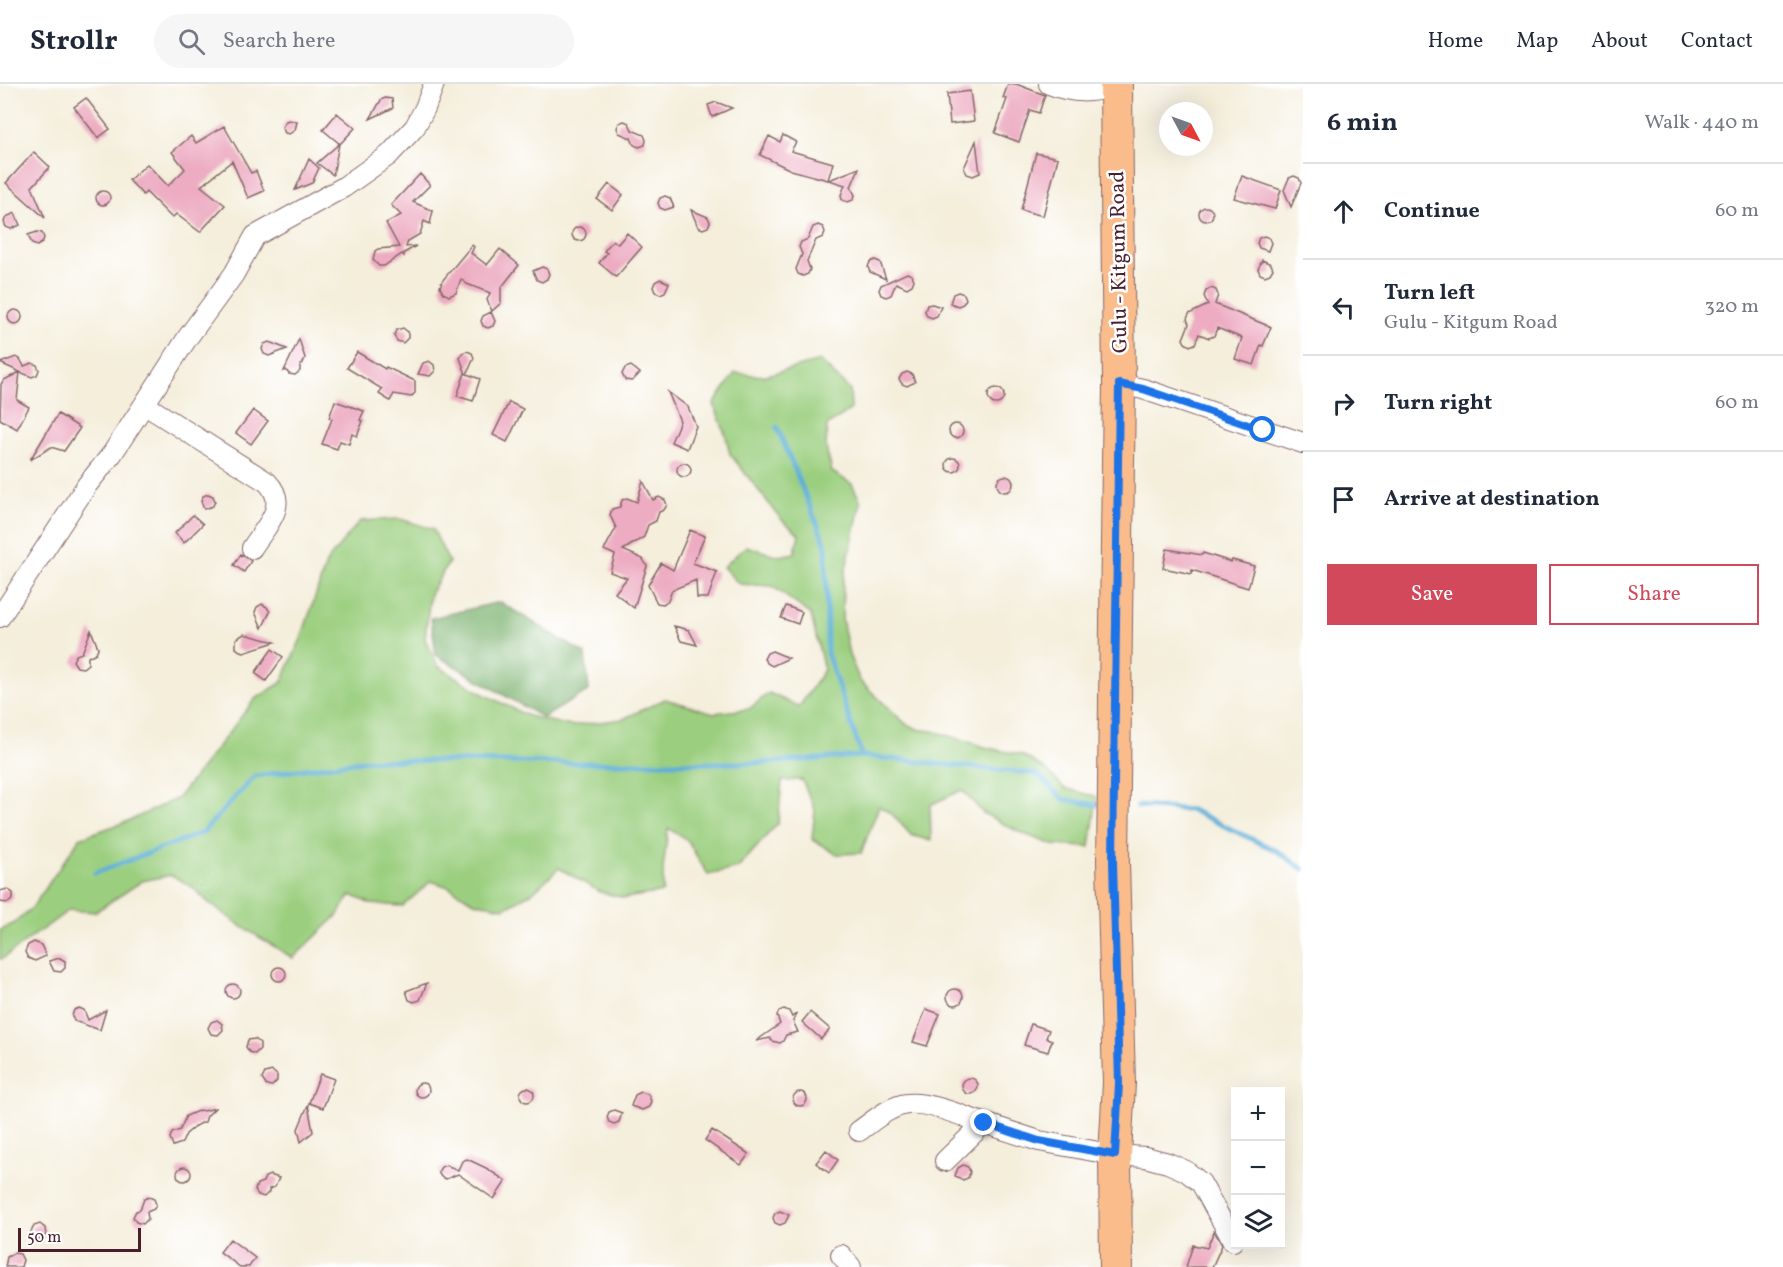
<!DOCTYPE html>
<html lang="en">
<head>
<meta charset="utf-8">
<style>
  :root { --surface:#fff; --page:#f6f6f7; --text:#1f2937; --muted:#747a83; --line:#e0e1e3; --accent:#d1495b }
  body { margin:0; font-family:Vollkorn,serif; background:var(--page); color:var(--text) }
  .controls { position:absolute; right:18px; bottom:18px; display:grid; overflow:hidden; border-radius:0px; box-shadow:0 6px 24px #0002 }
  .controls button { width:54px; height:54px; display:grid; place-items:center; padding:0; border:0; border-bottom:2px solid var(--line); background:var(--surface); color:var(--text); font:30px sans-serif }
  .compass { position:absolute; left:1159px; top:18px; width:54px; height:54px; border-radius:50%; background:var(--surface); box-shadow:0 6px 24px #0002; rotate:131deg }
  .scale { position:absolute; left:18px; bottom:15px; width:123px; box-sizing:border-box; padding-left:6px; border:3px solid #4a1f2b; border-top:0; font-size:16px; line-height:21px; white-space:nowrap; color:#4a1f2b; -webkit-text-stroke:4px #fff; paint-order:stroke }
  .stop { position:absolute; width:18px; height:18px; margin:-14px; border:4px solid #1a73e8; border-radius:50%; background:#fff }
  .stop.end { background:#1a73e8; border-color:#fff; box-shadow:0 2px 6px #0008 }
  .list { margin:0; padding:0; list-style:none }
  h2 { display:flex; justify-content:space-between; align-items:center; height:78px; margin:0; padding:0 24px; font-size:26px }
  h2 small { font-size:20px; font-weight:400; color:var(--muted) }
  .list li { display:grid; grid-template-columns:39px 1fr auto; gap:18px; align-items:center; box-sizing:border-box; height:96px; padding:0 24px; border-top:2px solid var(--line) }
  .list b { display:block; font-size:22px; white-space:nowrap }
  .list p { margin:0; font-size:20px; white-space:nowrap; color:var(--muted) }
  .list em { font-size:20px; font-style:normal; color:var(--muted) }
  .actions { display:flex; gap:12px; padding:18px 24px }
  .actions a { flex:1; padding:14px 0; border:2px solid var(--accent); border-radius:0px; text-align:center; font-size:21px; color:var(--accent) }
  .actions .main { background:var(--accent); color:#fff }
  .icon { flex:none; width:33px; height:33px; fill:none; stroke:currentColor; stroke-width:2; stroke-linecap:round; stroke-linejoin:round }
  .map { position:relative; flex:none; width:1303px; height:1183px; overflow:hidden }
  header { display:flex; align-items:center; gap:36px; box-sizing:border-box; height:84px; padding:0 30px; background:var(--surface); border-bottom:2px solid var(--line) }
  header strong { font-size:28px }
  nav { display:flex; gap:33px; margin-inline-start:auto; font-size:21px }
  .search { width:420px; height:54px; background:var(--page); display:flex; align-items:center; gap:15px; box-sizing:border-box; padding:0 21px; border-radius:33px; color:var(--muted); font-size:22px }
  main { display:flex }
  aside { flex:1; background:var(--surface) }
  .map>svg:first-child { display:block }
  .green { fill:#9bcf7f; stroke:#727755; stroke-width:1.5 }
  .forest { fill:#7cb26e; stroke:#63684c; stroke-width:1.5 }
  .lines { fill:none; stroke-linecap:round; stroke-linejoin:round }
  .stream { stroke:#5dafd8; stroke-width:5 }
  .building { fill:#edacc2 }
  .minor-casing { stroke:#866769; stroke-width:22 }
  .primary-casing { stroke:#866769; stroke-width:34 }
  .minor { stroke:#fff; stroke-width:20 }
  .primary { stroke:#fabc8b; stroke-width:32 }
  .route { stroke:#1a73e8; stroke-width:8 }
  .labels { text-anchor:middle; stroke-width:5; stroke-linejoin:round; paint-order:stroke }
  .street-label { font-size:21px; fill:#4a1f2b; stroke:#fff }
</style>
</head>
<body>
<header>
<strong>Strollr</strong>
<div class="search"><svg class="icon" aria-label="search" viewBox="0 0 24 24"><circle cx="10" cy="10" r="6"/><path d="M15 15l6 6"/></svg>Search here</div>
<nav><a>Home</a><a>Map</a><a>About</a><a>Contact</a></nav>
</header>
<main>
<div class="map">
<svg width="1303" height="1183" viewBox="0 0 1303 1183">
  <rect width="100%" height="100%" fill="#fff"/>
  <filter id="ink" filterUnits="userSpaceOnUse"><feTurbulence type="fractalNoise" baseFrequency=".0167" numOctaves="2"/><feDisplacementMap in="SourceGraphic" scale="12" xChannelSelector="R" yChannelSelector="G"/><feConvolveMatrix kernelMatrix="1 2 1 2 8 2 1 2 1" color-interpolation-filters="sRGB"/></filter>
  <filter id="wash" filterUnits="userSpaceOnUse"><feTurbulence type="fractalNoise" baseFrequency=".008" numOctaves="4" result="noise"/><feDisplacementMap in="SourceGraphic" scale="24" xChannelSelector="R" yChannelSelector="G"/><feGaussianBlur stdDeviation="1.35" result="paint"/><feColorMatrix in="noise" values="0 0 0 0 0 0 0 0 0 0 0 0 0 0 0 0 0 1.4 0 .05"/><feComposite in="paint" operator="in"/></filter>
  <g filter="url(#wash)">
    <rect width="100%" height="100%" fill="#f4eedb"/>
    <path class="green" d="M820,277l30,29 1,19 -24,17 -1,22 6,24 20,12 9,18 -18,79 -1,38 7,36 11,26 46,43 15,6 12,1 55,17 34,7 23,14 19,19 33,9 -7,50 -37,-2 -34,-13 -36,-19 -21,-23 -32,15 1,36 -20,-6 -19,-21 -13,-8 -18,47 -25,1 -24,-15 3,-29 -13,-30 -20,1 -4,42 -40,45 -30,7 -21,-35 -19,-12 -5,41v23l-38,6 -25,-6 -41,-24 -27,25 -28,15 -30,-6 -25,-15 -18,-6 -28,25 -32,-2 -20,-9 -14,21 -44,42 -52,-32 -32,-23 -18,-17 -20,-11 -29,6 -47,31 -26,-2 -67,49h-2v-29l13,-6 19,-16 48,-70 51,-18 47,-22 77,-99 26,-16 20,-44 26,-78 33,-40 40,-2 33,10 16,33 -19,32 -5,45 13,27 43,27 47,23 43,10 52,-7 42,-20 49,14 35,-4 20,-16 30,14 25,-37 -13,-55 -39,-29 -33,-2 -16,-17 23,-21 33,10 16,-3 4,-19 -17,-14 -52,-66 -4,-18 -12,-32 21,-31 28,3z"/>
    <path class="forest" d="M500,518l85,52 4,36 -46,28 -107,-63 -5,-37z"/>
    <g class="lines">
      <path class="stream" d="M777,343l49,118 1,108 35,103
        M1138,722l53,4 86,41 26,18
        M95,789l107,-40 53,-57 114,-16 201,3h191l101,-7 175,18 26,25 34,6"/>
    </g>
    <g id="blocks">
      <path class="building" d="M1008,0h8l29,11 -6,18 -9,-3 -11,32 -24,-9 12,-34 -4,-1z
        M970,7l4,30 -24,3 -3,-30z
        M86,14l24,31 -12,9 -24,-31z
        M385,14l7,1 1,9 -23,11 11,-19z
        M716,18l16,6 -20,9 -4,-12z
        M337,29l18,15 -15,16 -17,-14z
        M289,36l8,2 -2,8 -6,4 -4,-1 -3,-6 4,-6z
        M624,37l5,2 3,7 12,5 2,5 -1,5 -6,2 -5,-2 -3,-7 -12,-5 -2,-5 2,-5z
        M224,42l27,47 5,-2 8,20 -16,7 -16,-37 -31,25 24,19 -25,27 -24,-18 -4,4 -26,-26 -3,3 -14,-15 18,-16 21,22 17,-17 -13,-17 19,-16 5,7z
        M783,51l13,7 -5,9 42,12 -5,17 -37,-10 -31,-15 9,-19 11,6z
        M976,57l4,32 -7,3 -6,-2 -3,-6z
        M339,60l-6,31 -16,-12z
        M34,68l16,15 -18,20 13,31 -39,-35z
        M1036,69l22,5 -15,58 -22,-6z
        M309,75l10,9 -7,15 -17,7z
        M859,84l-8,19 4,8 -2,5 -5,2 -6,-2 -1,-5 4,-10 -16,-5z
        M420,90l10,11 -17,17 20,9 -3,13 -6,-3 -4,13 -12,7 -2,6 10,-1 -12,7v3l-2,-2 -18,12h-5l-6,-6 2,-9 3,-2 21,-2 -13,-24 15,-8 -10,-10z
        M1242,92l39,14 -6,19 -41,-11z
        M1294,92l5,2 2,5 -10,24 -7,-17 5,-12z
        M609,100l14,11 -11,15 -15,-11z
        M96 114a7 7 0 1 1 14 0a7 7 0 1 1-14 0Z
        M665,112l5,2 4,9 -9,3 -5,-2 -2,-5 2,-5z
        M1199 130a7 7 0 1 1 14 0a7 7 0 1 1-14 0Z
        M691,126l17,7 2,5 -2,5 -5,2 -5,-2z
        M15,129l5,12 -9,4 -5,-2 -2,-5 2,-5z
        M818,141l5,2 2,5 -2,5 -7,3 -9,21 3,8 -2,5 -5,2 -5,-2 -2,-5 6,-15 -3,-7 2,-5 7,-3 5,-12z
        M572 150a7 7 0 1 1 14 0a7 7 0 1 1-14 0Z
        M37,148l5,1 2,5 -2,5 -5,3 -5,-2 -4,-9z
        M627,149l15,14 -26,30 -17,-14 8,-10 -3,-2 9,-11 5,4z
        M1264,152l5,2 2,5 -3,8 -9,-3 -2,-5 2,-5z
        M472,161l2,2 -3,6 16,12 13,-16 19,16 -18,23v15l-9,8 -5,-11 3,-7 -23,-9 -6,-5 -5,14 -7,3 -6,-3 -3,-6 2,-6z
        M875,176l5,2 6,17 -16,-7 -2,-5 2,-5z
        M1262,176l9,4 2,5 -3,5 -5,2 -5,-2 -2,-5z
        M542,183l5,2 2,5 -2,5 -5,3 -5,-2 -4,-9z
        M907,189l5,2 2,5 -2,5 -5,3 -11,-5 -5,12 -5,2 -5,-2 -2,-5 2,-5z
        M660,195l9,4 -4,9 -5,2 -5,-2 -2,-5 2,-5z
        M1211,204l5,2 2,5 -3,9 56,23 -8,19 -2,-1 -7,20 -19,-6 7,-21 -25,-10 -3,8 -5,2 -10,-4 -4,10 -5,2 -5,-3 -2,-4 6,-15 -2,-5 2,-5 19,-9 -4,-9 2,-5z
        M958,208l6,2 2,5 -3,5 -5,2 -8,-3 3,-9z
        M932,220l9,3 -4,9 -5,2 -5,-2 -2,-5 2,-6z
        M8 233a7 7 0 1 1 14 0a7 7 0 1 1-14 0Z
        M491,228l4,9 -2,5 -5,2 -5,-2 -2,-5 2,-5z
        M403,244l5,4v6l-5,5 -6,-2 -3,-5 2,-6z
        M299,255l6,19 -2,5 -3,2v6l-5,4 -6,-1 -3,-4 -2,1z
        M269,258l18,7 -18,7 -5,-2 -2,-5 2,-5z
        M467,267l5,2 2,5 -7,16 13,5 -7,22 -16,-5 8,-23 1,1 -6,-16 2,-5z
        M357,268l28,17 1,-2 29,14v12l-4,4 -17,-3 -4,7 -11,-7 3,-5 -35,-21z
        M16,273l4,2 4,7 8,-3 5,2 2,5 -2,5 -5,2 -12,-5 -3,28 12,7 -12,22 -17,-10 1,-35 3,-4 16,-8 -20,-9z
        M429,277l5,4 1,6 -5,5 -12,-2 5,-11z
        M631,282l9,7 -8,8 -7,-1 -3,-6 3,-6z
        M907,288l5,2 3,8 -8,4 -5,-2 -3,-5 3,-5z
        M988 312a8 8 0 1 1 16 0a8 8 0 1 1-16 0Z
        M668,308l20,15 8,19 -9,23 -16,-7 9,-21z
        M335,317l29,10 -4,9 3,1 -6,15 -5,-2 -3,10 -9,-3 -3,8 -15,-5 10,-25 -3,-1z
        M509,318l14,7 -16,33 -14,-7z
        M253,326l15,11 -17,23 -15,-11z
        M58,330l22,14 -16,23 -13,-4 -21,13z
        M949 347a7 7 0 1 1 14 0a7 7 0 1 1-14 0Z
        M946 381a7 7 0 1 1 14 0a7 7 0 1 1-14 0Z
        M677 386a7 7 0 1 1 14 0a7 7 0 1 1-14 0Z
        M997 400a8 8 0 1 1 16 0a8 8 0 1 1-16 0Z
        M643,397l10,19 6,-3 6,3 2,5 -3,5 -5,2 -3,9 -8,4 -4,12 -21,13 20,9 4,7 -13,42 -19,-15 12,-15 -17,-6 5,-17 -11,-5 12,-22 -6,-13 2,-6 8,-2 2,-7 5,-2 10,4z
        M208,410l5,2 2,5 -2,5 -9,3 -3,-8 2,-5z
        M193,431l10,9 -19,19 -9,-10z
        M690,446l15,6 -12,27 24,9 -9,26h-11l-1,-18 -24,10 -4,11 -5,3 -6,-1 -9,-18 13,-22 12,7z
        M1167,465l35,6 1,-2 28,9 1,-2 22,6 -6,22 -56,-18v4l-29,-6z
        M241,470l10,7 -7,11 -10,-7z
        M262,520l5,3 3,5 -8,16 -7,-16 2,-5z
        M786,522l16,6 -4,12 -17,-6z
        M674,542l15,4 8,15 -16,-4z
        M91,546l7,18 -2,5 -8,4v7l-5,4 -6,-1 -4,-6 3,-6 6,-2z
        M244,550l31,8 -31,10 -4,-1 -4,-3v-9z
        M272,565l11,8 -17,24 -11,-8z
        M772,567l17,7 -17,8 -5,-3 -3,-4 3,-6z
        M7,805l6,4v6l-5,4 -8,-1v-11z
        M34,858l7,3 5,11 -11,5 -7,-3 -3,-6 3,-7z
        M60,874l5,3v7l-4,4 -7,-1 -5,-10z
        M272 890a7 7 0 1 1 14 0a7 7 0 1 1-14 0Z
        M427,899l-7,17 -6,2 -5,-2 -3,-9z
        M226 907a7 7 0 1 1 14 0a7 7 0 1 1-14 0Z
        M947 913a8 8 0 1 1 16 0a8 8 0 1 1-16 0Z
        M79,924l5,2 4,10 18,-10 -6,20 -26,-9 -2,-5 2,-6z
        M784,925l5,2 3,6 5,-4 -4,8 5,11 -12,3 -3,6 -3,2 -8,-2 -2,-3 -14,3 24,-17 -3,-8 2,-5z
        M926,925l14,5 -13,32 -14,-4z
        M810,928l20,17 -9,10 -19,-17z
        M217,936l5,4 1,6 -5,5 -7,-1 -3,-6 3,-6z
        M1031,940l18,6 -3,8 6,2 -4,12 -24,-7z
        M255,955l5,4v6l-5,5 -6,-2 -3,-5 2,-7z
        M272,987l5,4v6l-5,5 -6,-1 -4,-6 3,-6z
        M320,990l14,5 -11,29 -14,-5z
        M962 1002a8 8 0 1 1 16 0a8 8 0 1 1-16 0Z
        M415 1006a7 7 0 1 1 14 0a7 7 0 1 1-14 0Z
        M520 1011a7 7 0 1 1 14 0a7 7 0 1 1-14 0Z
        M641,1008l7,2 3,7 -2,6 -7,3 -11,-4 4,-11z
        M793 1015a7 7 0 1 1 14 0a7 7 0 1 1-14 0Z
        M308,1021l5,27 -12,10 -3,-13z
        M215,1024l-8,8 -2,6 -8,3 -11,9 -4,9 -9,3 -3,-8 2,-5 8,-3 6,-14 14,-6 4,1z
        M614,1026l8,3 -3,9 -5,2 -5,-2 -2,-5 2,-5z
        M712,1046l37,24 -8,11 -36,-25z
        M826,1066l12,10 -9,13 -13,-10z
        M467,1075l19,9 20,13 -12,18 -36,-25 -12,5 -5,-2 -3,-5 3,-5 5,-2 12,5 4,-9z
        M963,1081l5,2 2,5 -2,6 -5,2 -8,-4 3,-8z
        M177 1090a7 7 0 1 1 14 0a7 7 0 1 1-14 0Z
        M270,1091l9,3 -4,9 -6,2v3l-5,5 -6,-2 -3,-5 2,-6 6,-2 2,-5z
        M149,1113l5,2 2,5 -2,5 -7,3 1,7 -5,5 -7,-2 -3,-5 3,-6 4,-1 4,-11z
        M780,1127l9,4 -4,8 -5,2 -5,-2 -2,-5 2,-5z
        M40,1140l5,4 1,7 -5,4 -6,-1 -4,-6 3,-6z
        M1214,1147l8,14 -10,22h-26l7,-22 14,3z
        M230,1155l25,19 -6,9h-9l-20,-15z
        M14,1169l6,1 3,6 -2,7h-16l2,-10z"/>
    </g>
  </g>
  <g filter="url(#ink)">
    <use href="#blocks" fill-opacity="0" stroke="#866769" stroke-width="1.5"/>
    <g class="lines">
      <g class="minor-casing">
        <path id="minor" d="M1049,0c26,10 41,9 67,2
          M1119,300l24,5 160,54
          M145,321l122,77c23,23 -1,44 -15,66
          M0,533l87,-132 25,-31 76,-117 46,-63 21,-38 89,-49 45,-32 26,-28 10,-19 9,-24
          M859,1047c14,-10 31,-25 48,-27 21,-3 57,13 77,19
          M945,1077l39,-38 55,18 76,14 30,2 23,6 18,8 15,12 32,58
          M841,1171l10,12"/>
      </g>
      <g class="primary-casing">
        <path id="primary" d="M1116,1183l-1,-112 4,-72 -6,-221 6,-478 -3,-300"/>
      </g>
      <use href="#minor" class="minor"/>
      <use href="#primary" class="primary"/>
    </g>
  </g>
  <g class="lines" filter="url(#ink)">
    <path class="route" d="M984,1039l55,18 76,14 4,-72 -6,-221 6,-478 24,5 120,41"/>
  </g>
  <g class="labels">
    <g class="street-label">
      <text transform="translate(1118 178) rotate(-91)" y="7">Gulu - Kitgum Road</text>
    </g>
  </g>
</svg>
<div class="controls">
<button>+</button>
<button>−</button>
<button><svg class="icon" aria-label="layers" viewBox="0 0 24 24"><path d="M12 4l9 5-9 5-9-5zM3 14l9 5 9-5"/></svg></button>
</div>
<svg class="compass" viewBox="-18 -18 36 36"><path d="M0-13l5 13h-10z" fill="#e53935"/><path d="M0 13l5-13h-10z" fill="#747a83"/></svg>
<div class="scale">50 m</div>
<div class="stop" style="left:1263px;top:346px"></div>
<div class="stop end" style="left:984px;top:1039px"></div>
</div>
<aside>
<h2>6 min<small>Walk · 440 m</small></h2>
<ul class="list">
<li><svg class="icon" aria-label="ahead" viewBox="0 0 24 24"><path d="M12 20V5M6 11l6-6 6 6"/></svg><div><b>Continue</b></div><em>60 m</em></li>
<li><svg class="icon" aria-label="left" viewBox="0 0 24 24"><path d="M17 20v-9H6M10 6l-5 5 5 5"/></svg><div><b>Turn left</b><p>Gulu - Kitgum Road</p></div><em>320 m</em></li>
<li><svg class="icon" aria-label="right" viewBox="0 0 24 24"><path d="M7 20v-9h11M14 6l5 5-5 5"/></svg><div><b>Turn right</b></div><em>60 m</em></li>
<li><svg class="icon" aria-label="arrive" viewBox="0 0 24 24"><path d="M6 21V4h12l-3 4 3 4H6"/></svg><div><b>Arrive at destination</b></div></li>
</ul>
<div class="actions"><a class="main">Save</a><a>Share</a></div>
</aside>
</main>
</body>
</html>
